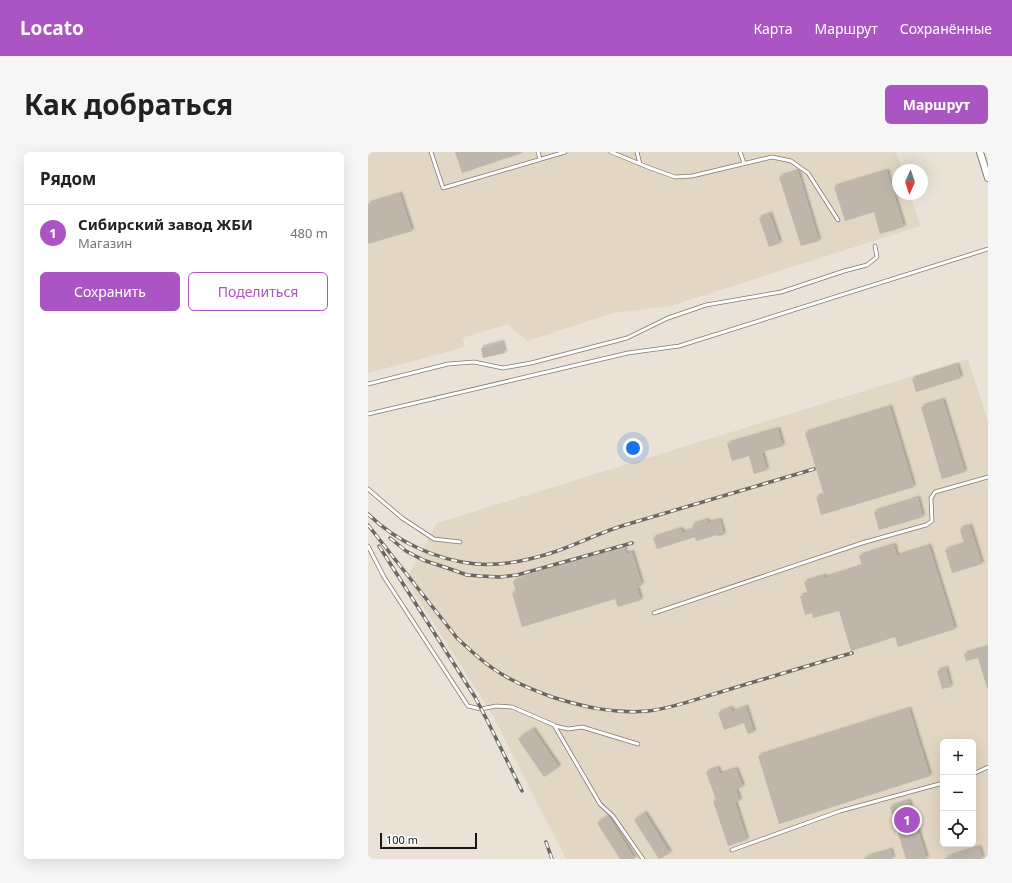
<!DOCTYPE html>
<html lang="ru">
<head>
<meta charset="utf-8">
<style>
  :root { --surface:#fff; --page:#f6f6f6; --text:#202124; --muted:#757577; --line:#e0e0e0; --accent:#aa55c3 }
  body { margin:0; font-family:"Noto Sans",sans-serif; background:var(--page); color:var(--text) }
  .controls { position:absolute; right:12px; bottom:12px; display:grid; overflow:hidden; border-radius:6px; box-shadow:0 4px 16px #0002 }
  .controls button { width:36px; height:36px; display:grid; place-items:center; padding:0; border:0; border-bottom:1px solid var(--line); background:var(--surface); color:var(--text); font:20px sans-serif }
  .compass { position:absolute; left:524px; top:12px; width:36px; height:36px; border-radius:50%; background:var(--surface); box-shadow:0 4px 16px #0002; rotate:183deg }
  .scale { position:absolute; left:12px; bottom:10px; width:97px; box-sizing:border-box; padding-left:4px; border:2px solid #1a1813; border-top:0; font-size:11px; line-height:14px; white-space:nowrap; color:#1a1813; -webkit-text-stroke:3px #fff; paint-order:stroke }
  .you { position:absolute; left:265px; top:296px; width:14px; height:14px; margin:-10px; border:3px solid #fff; border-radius:50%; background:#1a73e8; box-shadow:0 0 0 6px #1a73e833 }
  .badge { display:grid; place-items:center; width:26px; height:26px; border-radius:50%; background:var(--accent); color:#fff; font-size:13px; font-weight:700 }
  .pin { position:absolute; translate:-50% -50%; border:2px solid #fff; box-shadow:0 1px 4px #0006 }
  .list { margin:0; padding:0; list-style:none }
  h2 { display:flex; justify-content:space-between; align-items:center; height:52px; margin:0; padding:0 16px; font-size:17px }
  h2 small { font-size:13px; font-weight:400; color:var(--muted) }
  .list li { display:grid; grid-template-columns:26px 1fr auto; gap:12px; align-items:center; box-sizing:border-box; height:56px; padding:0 16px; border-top:1px solid var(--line) }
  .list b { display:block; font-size:15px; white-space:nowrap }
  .list p { margin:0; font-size:13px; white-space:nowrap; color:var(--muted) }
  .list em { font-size:13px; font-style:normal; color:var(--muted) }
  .actions { display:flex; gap:8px; padding:12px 16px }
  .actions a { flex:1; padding:9px 0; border:1px solid var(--accent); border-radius:6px; text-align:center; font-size:14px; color:var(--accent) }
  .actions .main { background:var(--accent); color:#fff }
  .icon { flex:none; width:22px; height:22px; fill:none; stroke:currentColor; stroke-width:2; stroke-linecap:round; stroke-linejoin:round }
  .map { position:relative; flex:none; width:620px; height:707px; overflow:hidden; border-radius:6px }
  header { display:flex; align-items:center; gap:24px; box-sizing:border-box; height:56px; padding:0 20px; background:var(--accent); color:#fff }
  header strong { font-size:19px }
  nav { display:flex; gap:22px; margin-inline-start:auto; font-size:14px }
  .intro { display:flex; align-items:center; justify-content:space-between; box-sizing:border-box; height:96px; padding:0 24px }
  h1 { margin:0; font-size:28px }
  .button { padding:10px 18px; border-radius:6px; background:var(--accent); color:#fff; font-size:14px; font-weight:700 }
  main { display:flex; gap:24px; padding:0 24px }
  aside { flex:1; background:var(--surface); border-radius:6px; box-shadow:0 4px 16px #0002 }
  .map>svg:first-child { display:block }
  .built { fill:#e2d6c4; fill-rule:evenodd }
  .building { fill:#beb6ab; filter:url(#shadow) }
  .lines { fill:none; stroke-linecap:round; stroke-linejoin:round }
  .lane-casing { stroke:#80796e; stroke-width:4.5 }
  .street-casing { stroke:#80796e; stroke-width:8 }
  .lane { stroke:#fff; stroke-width:3 }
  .street { stroke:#fff; stroke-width:6 }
  .rail-casing { stroke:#6c6860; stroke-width:3.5 }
  .rail { stroke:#fff; stroke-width:2; stroke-dasharray:6; stroke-linecap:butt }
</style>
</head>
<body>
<header>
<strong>Locato</strong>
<nav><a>Карта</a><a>Маршрут</a><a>Сохранённые</a></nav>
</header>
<div class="intro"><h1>Как добраться</h1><a class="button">Маршрут</a></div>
<main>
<aside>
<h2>Рядом<small></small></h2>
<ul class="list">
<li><span class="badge">1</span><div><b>Сибирский завод ЖБИ</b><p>Магазин</p></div><em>480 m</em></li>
</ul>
<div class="actions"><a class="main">Сохранить</a><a>Поделиться</a></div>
</aside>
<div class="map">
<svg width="620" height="707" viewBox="0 0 620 707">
  <defs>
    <filter id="shadow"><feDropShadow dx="2" dy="-2" stdDeviation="1" flood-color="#0004"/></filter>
  </defs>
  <rect width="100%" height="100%" fill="#eae2d6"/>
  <path class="built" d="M0,0h528l6,18h-4v24h12l10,32 -250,80 -58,7 -85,28 -20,-17 -45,14 3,9 -97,26z
    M600,207l20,63v437h-422l-74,-145 -86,-134 31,-57zM575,590h30v102h-30z"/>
  <path class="building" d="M87,0h67v1l-60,20z
    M430,19l21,70 -18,5 -22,-69z
    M519,19l17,56 -24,7 -6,-22 -29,9 -11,-34z
    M32,42l12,37 -44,13v-40z
    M402,62l10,29 -11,4 -10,-29z
    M134,190l3,11 -22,5 -2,-10z
    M589,213l4,13 -45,14 -4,-13z
    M575,248l22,72 -23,7 -21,-72z
    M522,255l24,80 -93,28 -5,-18 8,-2 -19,-62z
    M410,277l5,17 -21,6 5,18 -13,4 -5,-18 -17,5 -5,-17z
    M550,346l5,19 -44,13 -5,-18z
    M339,368l1,3 12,-3 4,15 -7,1v-1l-21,6 -1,-4 -38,12 -4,-11 28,-9 2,4 11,-4 -2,-4z
    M602,374l12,38 -30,9 -7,-23 19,-6 -4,-15z
    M526,393l3,11 32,-10 26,83 -57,18 -3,-10 -44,14 -12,-40 -26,7 -1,-5 -7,2 -5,-19 8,-2 -4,-12 20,-6 1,2 37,-12 -3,-10z
    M256,395l2,7 6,-2 10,33 -5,2 4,13 -23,7 -3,-8 -93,28 -10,-34 4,-1 -3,-11z
    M620,495v41h-1l-9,-30 -12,3 -2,-7z
    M578,516l5,19 -9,2 -5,-18z
    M378,555l8,25 -6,2 -4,-11 -20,7 -6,-17 13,-5 1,4z
    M541,557l21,67 -151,48 -21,-68z
    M165,577l26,38 -15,10 -26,-38z
    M350,616l2,6 16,-5 7,18 -7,2 4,12 -5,1 12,38 -19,6 -15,-45 3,-1 -10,-28z
    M541,649l18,58h-21l-16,-52z
    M277,661l25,40 -11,6 -25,-39z
    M240,664l27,43h-15l-23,-36z
    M611,695l4,12h-38v-1z
    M523,698l2,9h-28l-1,-1z"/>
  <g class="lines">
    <g class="lane-casing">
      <path id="lane" d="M63,0l12,36 122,-36
        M170,0l2,7
        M243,0l39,16 25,9 17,-1 80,-19 19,4 17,12 30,47
        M269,0l3,12
        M372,0l4,11
        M0,232l80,-20 26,-2 29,6 28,-5 96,-25 41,-20 38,-13 75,-13 63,-21 23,-6 10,-8 -2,-11
        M0,262l260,-61 51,-7 309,-97
        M0,337l34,29 32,21 26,3
        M0,394l16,31 84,129 13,3 15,-3 16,1 42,18 46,79 13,12 30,43
        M286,461l208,-70 64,-18 6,-4 -1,-23 4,-6 53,-15
        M187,574l13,3 14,-2 56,17
        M605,622l15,-7
        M364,698l108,-39 103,-28"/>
    </g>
    <g class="street-casing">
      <path id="street" d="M612,0l8,26"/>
    </g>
    <use href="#lane" class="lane"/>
    <use href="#street" class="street"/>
    <g class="rail-casing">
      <path id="rail" d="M0,362c29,28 68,46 108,50 24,2 49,-3 72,-10 26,-8 50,-21 77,-29 63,-19 126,-37 189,-56
        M0,373l89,113c15,14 30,28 48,38 15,9 31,15 47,21 32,10 62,17 96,14 26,-3 51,-13 76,-20 43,-13 86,-26 128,-38
        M22,386l16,13 17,9 30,10 14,5 13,1 20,1 17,-2 115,-32
        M11,394l96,151 12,23 35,71
        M178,690l6,17"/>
    </g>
    <use href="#rail" class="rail"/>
  </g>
</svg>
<div class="controls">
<button>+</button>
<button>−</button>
<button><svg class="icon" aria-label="locate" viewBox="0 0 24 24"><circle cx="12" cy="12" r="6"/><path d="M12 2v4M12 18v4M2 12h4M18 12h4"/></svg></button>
</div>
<svg class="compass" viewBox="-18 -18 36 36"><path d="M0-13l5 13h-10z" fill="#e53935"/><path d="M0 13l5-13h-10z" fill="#757577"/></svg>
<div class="scale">100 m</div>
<div class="you"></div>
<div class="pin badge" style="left:539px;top:668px">1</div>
</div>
</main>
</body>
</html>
